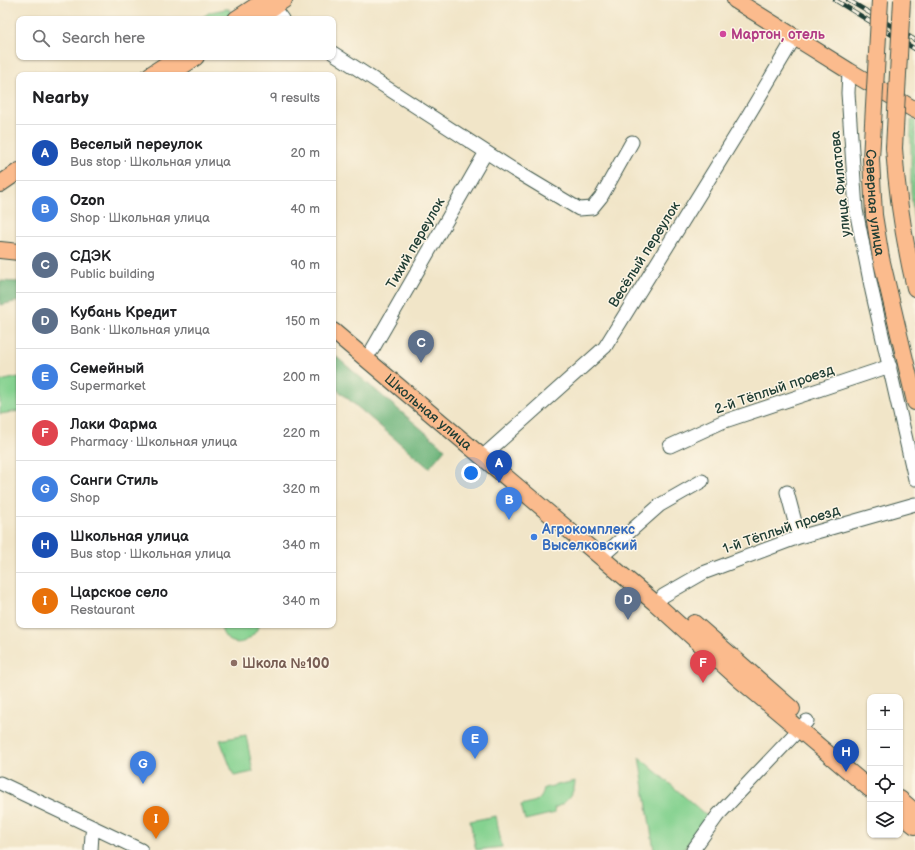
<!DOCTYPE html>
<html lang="en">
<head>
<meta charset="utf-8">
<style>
  :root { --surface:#fff; --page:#f2f2f2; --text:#202124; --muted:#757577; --line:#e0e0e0; --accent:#db2777 }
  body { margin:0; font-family:"Balsamiq Sans",sans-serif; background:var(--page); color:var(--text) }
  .controls { position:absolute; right:12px; bottom:12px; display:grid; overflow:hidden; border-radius:8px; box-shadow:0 1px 3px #0004 }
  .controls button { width:36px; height:36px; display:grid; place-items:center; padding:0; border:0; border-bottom:1px solid var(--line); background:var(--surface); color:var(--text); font:20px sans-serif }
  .you { position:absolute; left:471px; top:473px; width:14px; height:14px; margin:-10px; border:3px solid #fff; border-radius:50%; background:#1a73e8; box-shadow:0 0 0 6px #1a73e833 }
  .badge { display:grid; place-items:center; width:26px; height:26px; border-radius:50%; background:var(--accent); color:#fff; font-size:13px; font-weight:700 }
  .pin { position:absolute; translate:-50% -33px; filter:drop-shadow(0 1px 2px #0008) }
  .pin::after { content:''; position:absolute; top:21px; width:14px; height:12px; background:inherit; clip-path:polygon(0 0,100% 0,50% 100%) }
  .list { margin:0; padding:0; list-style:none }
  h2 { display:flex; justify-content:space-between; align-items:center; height:52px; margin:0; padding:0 16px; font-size:17px }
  h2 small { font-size:13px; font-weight:400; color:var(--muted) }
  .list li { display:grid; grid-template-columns:26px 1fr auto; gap:12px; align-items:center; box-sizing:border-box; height:56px; padding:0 16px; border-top:1px solid var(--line) }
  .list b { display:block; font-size:15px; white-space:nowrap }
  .list p { margin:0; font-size:13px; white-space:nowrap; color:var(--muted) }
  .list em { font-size:13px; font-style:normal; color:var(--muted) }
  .icon { flex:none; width:22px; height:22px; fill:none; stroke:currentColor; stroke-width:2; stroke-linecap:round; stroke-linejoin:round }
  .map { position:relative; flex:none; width:915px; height:850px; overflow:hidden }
  .search { position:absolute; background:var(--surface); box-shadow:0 1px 3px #0004; left:16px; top:16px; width:320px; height:44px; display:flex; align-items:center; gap:10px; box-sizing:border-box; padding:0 14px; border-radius:8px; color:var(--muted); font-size:15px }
  .panel { position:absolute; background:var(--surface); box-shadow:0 1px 3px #0004; left:16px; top:72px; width:320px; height:556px; border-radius:8px }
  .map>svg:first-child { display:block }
  .green { fill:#85d290; stroke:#528862 }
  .forest { fill:#6cb47a; stroke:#467857 }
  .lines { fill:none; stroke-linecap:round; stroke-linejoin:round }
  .minor-casing { stroke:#3e564a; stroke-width:15 }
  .major-casing { stroke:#3e564a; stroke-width:18 }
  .minor { stroke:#fff; stroke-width:13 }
  .major { stroke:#fbbb8d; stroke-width:16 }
  .rail-casing { stroke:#1f3d34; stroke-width:4.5 }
  .rail { stroke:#fcf5e5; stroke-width:3; stroke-dasharray:9; stroke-linecap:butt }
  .major-bridge-casing { stroke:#3e564a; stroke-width:18; stroke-linecap:butt }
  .major-bridge { stroke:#fbbb8d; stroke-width:16 }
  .hotel-dot { fill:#d1479c; stroke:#fcf5e5; stroke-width:1.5 }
  .shop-dot { fill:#3f7fe0; stroke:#fcf5e5; stroke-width:1.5 }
  .education-dot { fill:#8d6e63; stroke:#fcf5e5; stroke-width:1.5 }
  .labels { text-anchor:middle; stroke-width:3; stroke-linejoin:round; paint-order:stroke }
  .hotel-label { font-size:14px; font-weight:bold; fill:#b23c85; stroke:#fcf5e5; text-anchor:start }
  .street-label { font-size:14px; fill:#1f3d34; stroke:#fcf5e5 }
  .shop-label { font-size:14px; font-weight:bold; fill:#366cbe; stroke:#fcf5e5; text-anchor:start }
  .education-label { font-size:14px; font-weight:bold; fill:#785e54; stroke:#fcf5e5; text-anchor:start }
</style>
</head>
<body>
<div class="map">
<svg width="915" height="850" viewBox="0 0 915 850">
  <rect width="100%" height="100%" fill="#fcf5e5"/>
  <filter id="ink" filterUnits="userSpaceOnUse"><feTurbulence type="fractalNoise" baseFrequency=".025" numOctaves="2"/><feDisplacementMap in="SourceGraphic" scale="8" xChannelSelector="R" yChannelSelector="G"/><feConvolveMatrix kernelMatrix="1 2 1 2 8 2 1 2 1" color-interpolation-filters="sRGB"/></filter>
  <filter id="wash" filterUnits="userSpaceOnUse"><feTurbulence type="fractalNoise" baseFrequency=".012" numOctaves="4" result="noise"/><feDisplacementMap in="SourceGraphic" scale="16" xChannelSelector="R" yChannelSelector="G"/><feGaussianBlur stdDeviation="0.9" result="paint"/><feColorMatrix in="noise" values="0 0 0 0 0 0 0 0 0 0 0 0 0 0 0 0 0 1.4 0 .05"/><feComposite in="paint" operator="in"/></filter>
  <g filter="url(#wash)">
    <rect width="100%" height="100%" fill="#f1e5c8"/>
    <path class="green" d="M226,9h3l2,5 -8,5h-23l10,-7z
      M911,120l4,1v110l-4,-39z
      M19,377v34l-19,3v-33z
      M221,625h39c-4,6 -8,13 -15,16 -12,6 -24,-4 -24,-16z
      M246,735l7,37 -19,4 -14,-36z
      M639,757l69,60 -25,33h-29z
      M575,781c0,12 -9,23 -21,27l1,5 -30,7 -4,-15c12,-3 21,-4 23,-17z
      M496,816l6,31 -26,3 -6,-29z"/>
    <path class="forest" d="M0,281l19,1v19l-19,4z
      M333,354l112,95 -16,19 -96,-82z"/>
  </g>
  <g filter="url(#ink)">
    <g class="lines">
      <g class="minor-casing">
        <path id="minor" d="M273,7l9,12
          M333,53l181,117 65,39 13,-1 9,-11 31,-55
          M849,71l-1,22 8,117 16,81 43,188
          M372,350l114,-198
          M670,446l52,-24 168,-56
          M482,457l123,-110 141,-228 49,-82
          M787,492l12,45
          M608,551l52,-46 42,-24
          M663,596l40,-23 96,-36 116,-33
          M0,783l141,67
          M91,850l1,-16 3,-6
          M693,850l25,-35 89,-94"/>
      </g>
      <g class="major-casing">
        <g id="major">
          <path d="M735,0l114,71 66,39"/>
          <path d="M236,19l29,-19"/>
          <path d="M255,19l29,-19"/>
          <path d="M150,75l26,-17"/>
          <path d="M169,75l27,-18"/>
          <path d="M894,148c3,47 10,93 21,140"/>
          <path d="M0,184l19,-13"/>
          <path d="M0,250l19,2"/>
          <path d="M881,258l34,144"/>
          <path id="s1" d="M333,331l321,271 85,77 131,110"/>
          <path d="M694,623l98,86"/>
          <path d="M900,799l15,13"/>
          <path d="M900,814l15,12"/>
        </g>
      </g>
      <use href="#minor" class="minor"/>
      <use href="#major" class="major"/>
      <g class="rail-casing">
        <path id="rail" d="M835,0l80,49
          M848,0l67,40"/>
      </g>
      <use href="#rail" class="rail"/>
      <g class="major-bridge-casing">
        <g id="major-bridge">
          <path id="s2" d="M880,0l-9,159 3,56 7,43"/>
          <path d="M894,148l8,-148"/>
        </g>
      </g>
      <use href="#major-bridge" class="major-bridge"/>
    </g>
  </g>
  <circle class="hotel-dot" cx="723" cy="34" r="4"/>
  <circle class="shop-dot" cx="534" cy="537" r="4"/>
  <circle class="education-dot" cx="234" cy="663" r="4"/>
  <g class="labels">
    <g class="hotel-label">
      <text x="731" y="39">Мартон, отель</text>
    </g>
    <g class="street-label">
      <text transform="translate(840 184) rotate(-96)" y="5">улица Филатова</text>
      <text dy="5" stroke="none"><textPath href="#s2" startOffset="203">Северная улица</textPath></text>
      <text transform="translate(415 243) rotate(-60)" y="5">Тихий переулок</text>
      <text transform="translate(644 254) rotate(-58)" y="5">Весёлый переулок</text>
      <text transform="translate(774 389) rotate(-19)" y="5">2-й Тёплый проезд</text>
      <text dy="5" stroke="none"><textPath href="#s1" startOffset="125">Школьная улица</textPath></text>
      <text transform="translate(781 529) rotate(-19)" y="5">1-й Тёплый проезд</text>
    </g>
    <g class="shop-label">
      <text x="542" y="534">Агрокомплекс<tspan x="542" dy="16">Выселковский</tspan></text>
    </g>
    <g class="education-label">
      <text x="242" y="668">Школа №100</text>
    </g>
  </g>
</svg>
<div class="controls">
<button>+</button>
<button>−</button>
<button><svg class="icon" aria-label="locate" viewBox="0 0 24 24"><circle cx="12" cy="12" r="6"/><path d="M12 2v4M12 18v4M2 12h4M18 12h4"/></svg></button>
<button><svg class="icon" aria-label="layers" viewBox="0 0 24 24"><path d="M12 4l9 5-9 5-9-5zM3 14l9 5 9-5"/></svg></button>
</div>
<div class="you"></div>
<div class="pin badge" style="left:499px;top:483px;background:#1a4fb4">A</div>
<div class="pin badge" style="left:509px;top:520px;background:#3f7fe0">B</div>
<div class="pin badge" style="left:421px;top:363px;background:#5c6f8a">C</div>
<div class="pin badge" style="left:628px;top:620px;background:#5c6f8a">D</div>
<div class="pin badge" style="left:475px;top:759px;background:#3f7fe0">E</div>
<div class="pin badge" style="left:703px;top:683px;background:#e0444e">F</div>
<div class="pin badge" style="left:143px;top:784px;background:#3f7fe0">G</div>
<div class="pin badge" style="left:846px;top:772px;background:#1a4fb4">H</div>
<div class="pin badge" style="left:156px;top:839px;background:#e8710a">I</div>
<div class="search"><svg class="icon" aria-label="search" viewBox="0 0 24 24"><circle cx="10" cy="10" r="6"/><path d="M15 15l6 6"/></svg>Search here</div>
<section class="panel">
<h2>Nearby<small>9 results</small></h2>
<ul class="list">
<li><span class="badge" style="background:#1a4fb4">A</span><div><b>Веселый переулок</b><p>Bus stop · Школьная улица</p></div><em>20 m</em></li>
<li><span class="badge" style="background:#3f7fe0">B</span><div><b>Ozon</b><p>Shop · Школьная улица</p></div><em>40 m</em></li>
<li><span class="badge" style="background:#5c6f8a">C</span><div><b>СДЭК</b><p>Public building</p></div><em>90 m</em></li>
<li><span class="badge" style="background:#5c6f8a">D</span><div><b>Кубань Кредит</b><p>Bank · Школьная улица</p></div><em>150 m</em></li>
<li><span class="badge" style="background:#3f7fe0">E</span><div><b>Семейный</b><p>Supermarket</p></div><em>200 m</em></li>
<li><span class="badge" style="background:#e0444e">F</span><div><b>Лаки Фарма</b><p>Pharmacy · Школьная улица</p></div><em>220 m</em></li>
<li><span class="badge" style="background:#3f7fe0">G</span><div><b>Санги Стиль</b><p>Shop</p></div><em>320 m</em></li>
<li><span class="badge" style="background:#1a4fb4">H</span><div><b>Школьная улица</b><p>Bus stop · Школьная улица</p></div><em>340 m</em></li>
<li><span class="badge" style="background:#e8710a">I</span><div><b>Царское село</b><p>Restaurant</p></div><em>340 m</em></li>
</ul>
</section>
</div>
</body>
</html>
